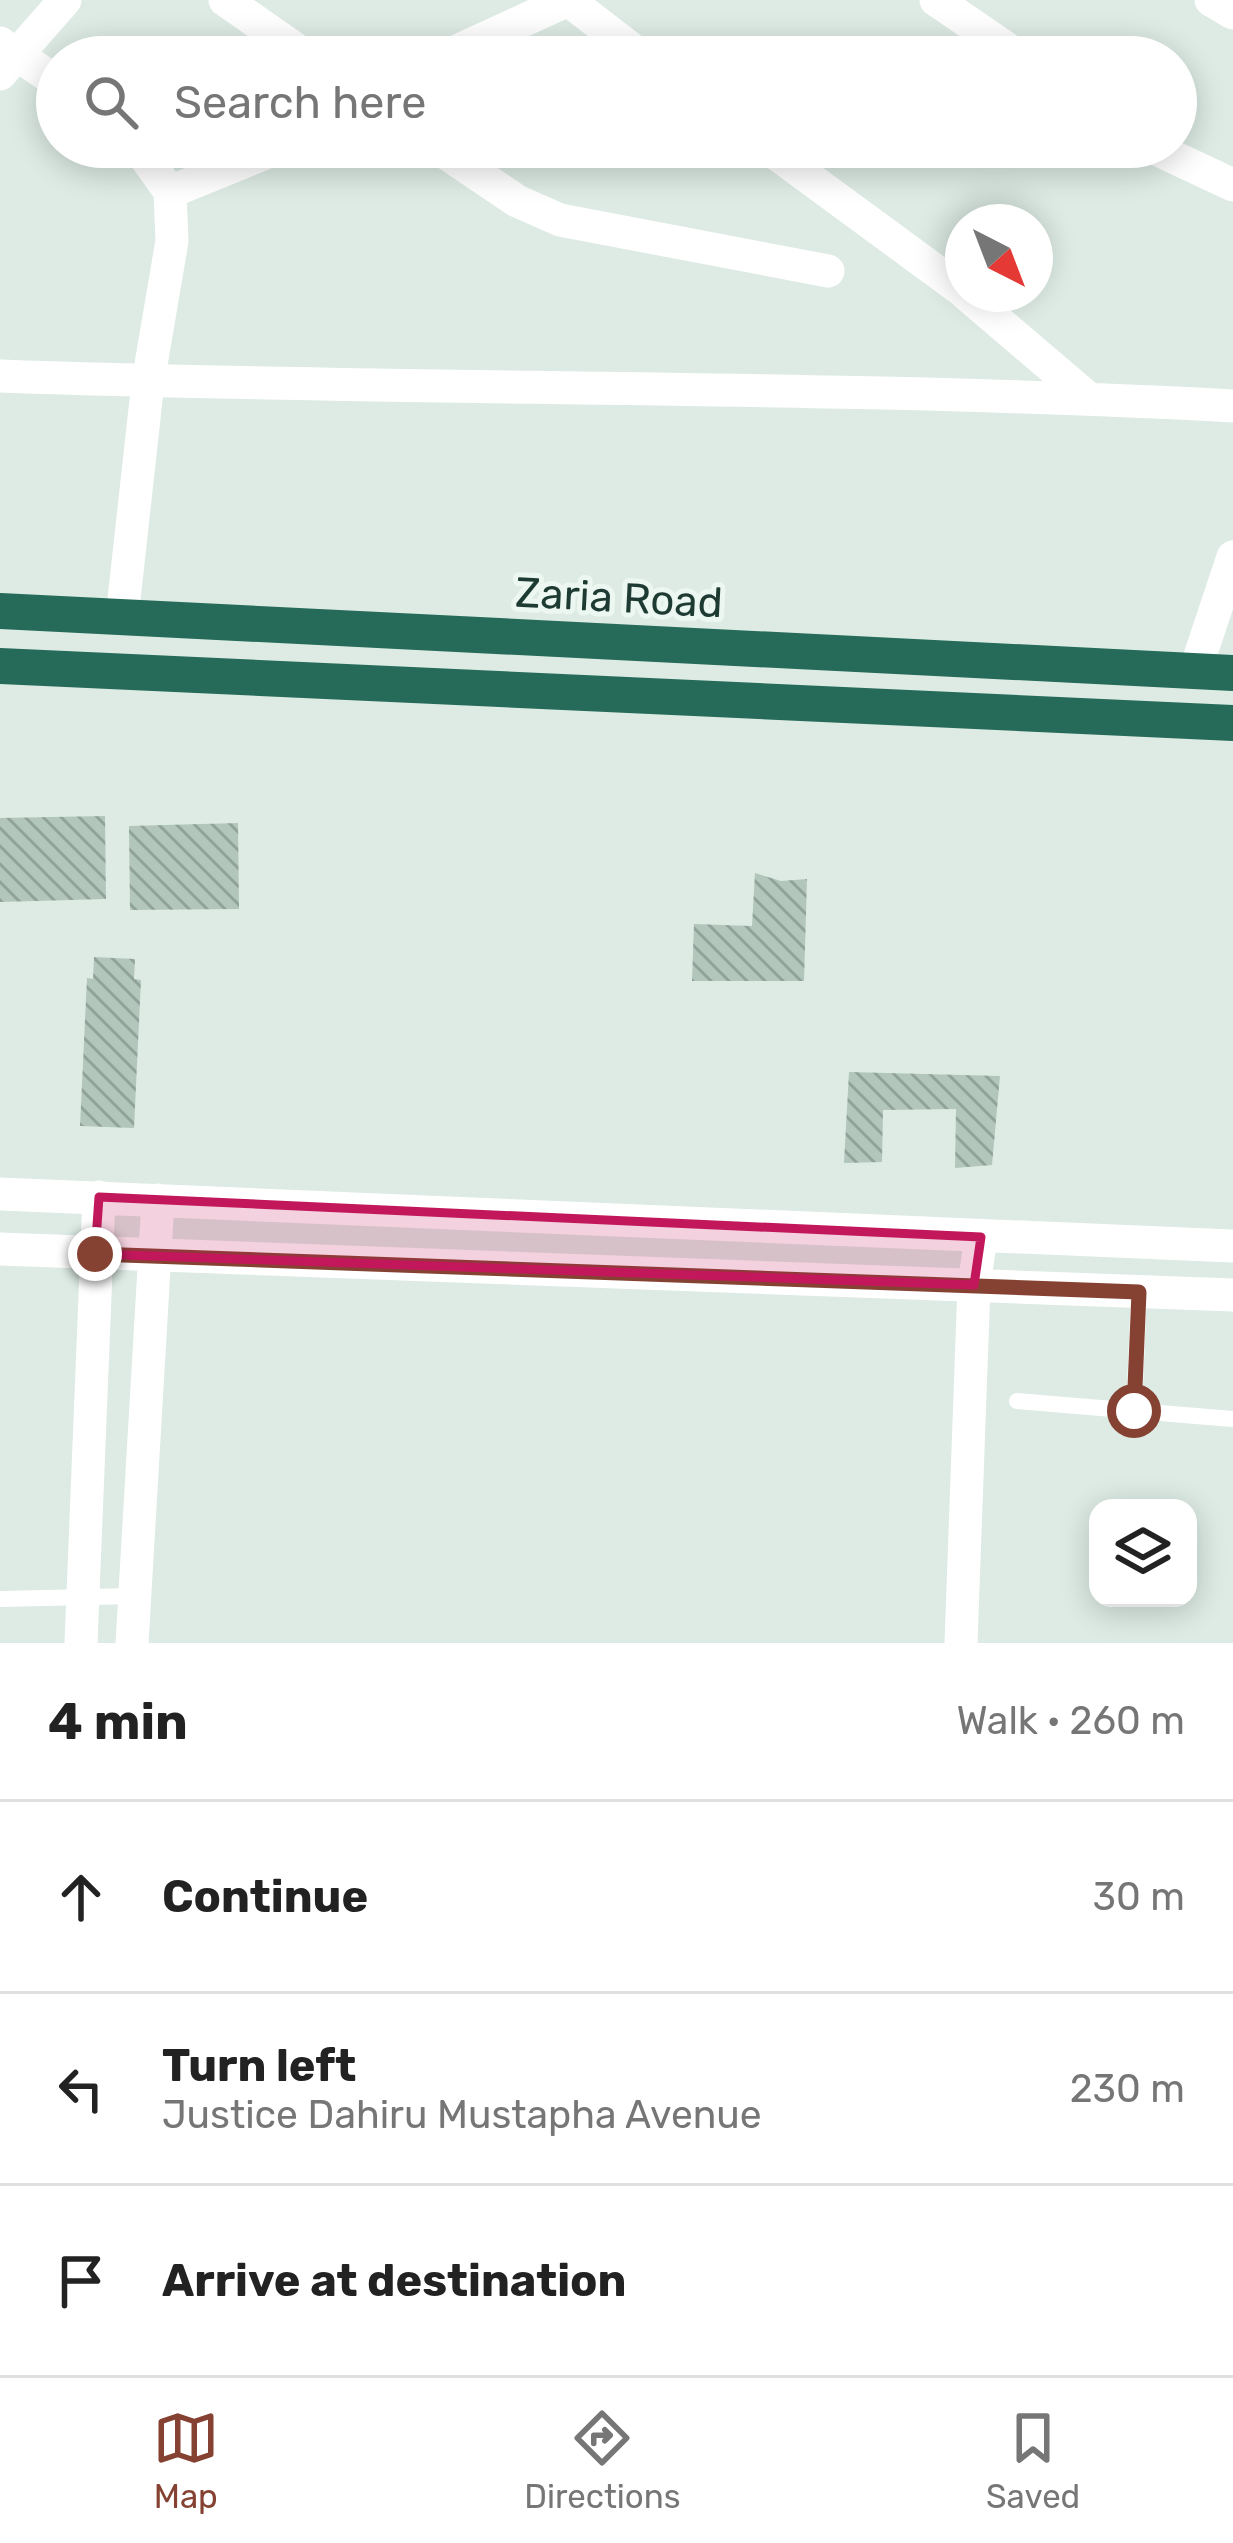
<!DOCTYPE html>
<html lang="en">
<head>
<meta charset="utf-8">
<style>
  :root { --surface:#fff; --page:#f6f6f6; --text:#222; --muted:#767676; --line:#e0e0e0; --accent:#854232 }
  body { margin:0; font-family:Rubik,sans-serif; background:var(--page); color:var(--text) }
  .controls { position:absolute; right:36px; bottom:36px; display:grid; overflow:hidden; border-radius:24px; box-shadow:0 6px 30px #0003 }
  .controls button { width:108px; height:108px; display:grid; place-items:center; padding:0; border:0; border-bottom:3px solid var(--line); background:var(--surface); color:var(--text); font:60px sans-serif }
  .compass { position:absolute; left:945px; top:204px; width:108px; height:108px; border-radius:50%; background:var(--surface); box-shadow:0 6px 30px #0003; rotate:138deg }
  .stop { position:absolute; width:36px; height:36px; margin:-27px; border:9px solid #854232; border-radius:50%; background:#fff }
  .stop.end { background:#854232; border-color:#fff; box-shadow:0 3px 12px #0008 }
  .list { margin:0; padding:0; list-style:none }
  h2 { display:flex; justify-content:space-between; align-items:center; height:156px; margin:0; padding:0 48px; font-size:51px }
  h2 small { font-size:39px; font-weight:400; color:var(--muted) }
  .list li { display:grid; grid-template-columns:78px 1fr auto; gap:36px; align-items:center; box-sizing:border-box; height:192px; padding:0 48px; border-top:3px solid var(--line) }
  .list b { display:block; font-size:45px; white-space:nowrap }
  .list p { margin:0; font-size:39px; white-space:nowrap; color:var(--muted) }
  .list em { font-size:39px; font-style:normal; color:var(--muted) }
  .icon { flex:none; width:66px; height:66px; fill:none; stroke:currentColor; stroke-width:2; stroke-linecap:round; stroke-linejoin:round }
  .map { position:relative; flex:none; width:1233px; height:1643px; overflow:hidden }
  .search { position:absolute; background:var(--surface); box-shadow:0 6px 30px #0003; left:36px; right:36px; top:36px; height:132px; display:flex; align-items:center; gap:30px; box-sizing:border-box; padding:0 42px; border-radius:66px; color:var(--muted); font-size:45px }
  .sheet { height:732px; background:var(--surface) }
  nav { display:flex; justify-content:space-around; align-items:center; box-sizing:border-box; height:168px; border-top:3px solid var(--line); background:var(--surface); font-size:33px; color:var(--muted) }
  nav a { display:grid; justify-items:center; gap:6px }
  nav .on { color:var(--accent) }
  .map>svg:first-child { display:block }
  .building { fill:url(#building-back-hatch) }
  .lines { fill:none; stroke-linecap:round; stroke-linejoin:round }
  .lane { stroke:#fff; stroke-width:16 }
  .street { stroke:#fff; stroke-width:33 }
  .highway { stroke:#266b59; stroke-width:36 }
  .route { stroke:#854232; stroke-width:15 }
  .marked { fill:#c2185b; fill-opacity:0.2; stroke:#c2185b; stroke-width:9; stroke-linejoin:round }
  .labels { text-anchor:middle; stroke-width:10; stroke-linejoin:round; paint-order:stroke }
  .street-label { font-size:42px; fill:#1d3b32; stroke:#edf7f2 }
</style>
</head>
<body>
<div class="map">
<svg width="1233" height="1643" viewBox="0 0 1233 1643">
  <defs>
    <pattern id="building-back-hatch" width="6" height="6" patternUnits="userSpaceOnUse" patternTransform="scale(3)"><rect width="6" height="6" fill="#b2c6bc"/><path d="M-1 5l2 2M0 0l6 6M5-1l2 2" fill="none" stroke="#90a299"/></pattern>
  </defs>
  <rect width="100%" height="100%" fill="#ddebe4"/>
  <path class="building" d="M105,816l1,83 -106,3v-84z
    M238,823l1,86 -109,1 -1,-84z
    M755,873l26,8 26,-2 -3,102h-112l2,-57 58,2z
    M94,957l41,2 -1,20 7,1 -7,148 -54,-2 7,-148 6,1z
    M849,1072l151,4 -8,89 -37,3 1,-59 -73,1 -1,52 -38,1z"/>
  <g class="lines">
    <path class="lane" d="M1017,1401l215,18
      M1134,1411l5,-120
      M0,1599l134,-3"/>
    <path class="street" d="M225,0l82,57
      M568,0l74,57
      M936,0l83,57
      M1211,0l22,13
      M0,43l57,39
      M444,57l124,-57
      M0,74l65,-74
      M437,147l80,54 43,19 268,51
      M767,147l196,144
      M1152,147l81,38
      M170,192l110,-45
      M966,294l122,104
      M0,376c411,15 823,8 1233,30
      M122,617l26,-235 24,-141 -2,-49 -32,-45
      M1195,671l38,-114
      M0,1194l1233,52
      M0,1249l1233,46
      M81,1643l18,-446
      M132,1643l26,-443
      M961,1643l13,-358 7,-48"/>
    <path class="highway" d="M0,611l1233,62
      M0,666l1233,57"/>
  </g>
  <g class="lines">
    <path class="route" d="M95,1254l1044,38 -5,119"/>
  </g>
  <path class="marked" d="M99,1197l882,40 -7,48 -879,-31z"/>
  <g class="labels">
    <g class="street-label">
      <text transform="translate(619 597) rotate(3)" y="15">Zaria Road</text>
    </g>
  </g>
</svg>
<div class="controls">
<button><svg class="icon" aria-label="layers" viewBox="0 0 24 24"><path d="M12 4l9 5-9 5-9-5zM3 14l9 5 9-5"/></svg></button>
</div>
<svg class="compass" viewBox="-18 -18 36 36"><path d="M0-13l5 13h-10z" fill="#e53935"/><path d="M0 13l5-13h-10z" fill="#767676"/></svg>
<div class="stop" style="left:1134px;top:1411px"></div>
<div class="stop end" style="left:95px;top:1254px"></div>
<div class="search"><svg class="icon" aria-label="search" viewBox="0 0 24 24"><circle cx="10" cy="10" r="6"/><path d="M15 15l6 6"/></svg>Search here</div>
</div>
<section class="sheet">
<h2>4 min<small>Walk · 260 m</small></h2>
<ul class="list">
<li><svg class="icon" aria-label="ahead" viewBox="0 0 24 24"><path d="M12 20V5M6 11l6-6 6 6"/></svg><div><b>Continue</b></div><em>30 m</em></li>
<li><svg class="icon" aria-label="left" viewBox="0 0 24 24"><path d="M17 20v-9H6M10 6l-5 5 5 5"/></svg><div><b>Turn left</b><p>Justice Dahiru Mustapha Avenue</p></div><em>230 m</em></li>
<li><svg class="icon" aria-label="arrive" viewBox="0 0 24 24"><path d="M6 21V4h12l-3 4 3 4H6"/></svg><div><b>Arrive at destination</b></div></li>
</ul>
</section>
<nav>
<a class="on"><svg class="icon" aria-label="map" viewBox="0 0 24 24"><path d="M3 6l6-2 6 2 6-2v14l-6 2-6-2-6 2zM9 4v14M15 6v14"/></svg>Map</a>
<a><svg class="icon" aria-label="directions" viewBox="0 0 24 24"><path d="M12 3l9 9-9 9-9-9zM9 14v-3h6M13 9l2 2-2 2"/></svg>Directions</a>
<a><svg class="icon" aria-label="saved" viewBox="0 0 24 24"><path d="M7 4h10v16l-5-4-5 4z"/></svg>Saved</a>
</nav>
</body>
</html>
